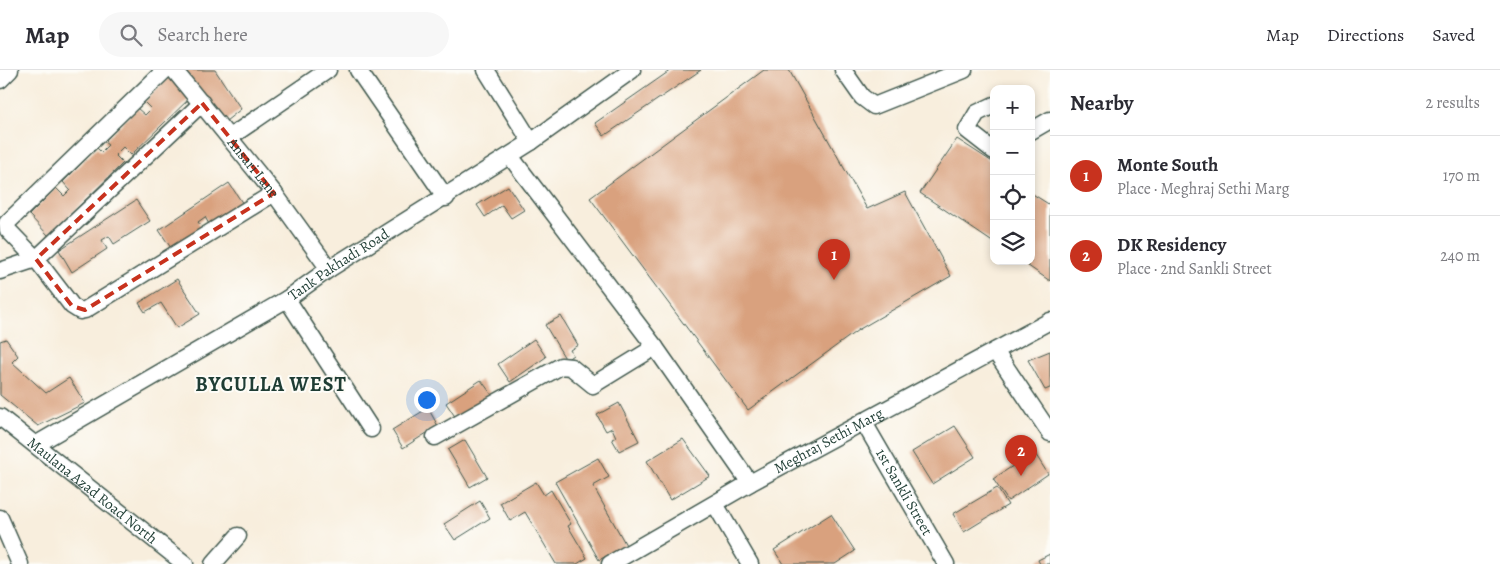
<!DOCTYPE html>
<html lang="en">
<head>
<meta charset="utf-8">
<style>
  :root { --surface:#fff; --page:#f7f7f7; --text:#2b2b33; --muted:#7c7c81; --line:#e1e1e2; --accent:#c8321e }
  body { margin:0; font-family:Alegreya,serif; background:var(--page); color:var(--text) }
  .controls { position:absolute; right:15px; top:15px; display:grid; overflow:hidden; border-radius:10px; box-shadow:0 2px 8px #0003 }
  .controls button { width:45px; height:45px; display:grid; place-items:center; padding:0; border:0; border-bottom:1px solid var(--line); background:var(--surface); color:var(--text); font:25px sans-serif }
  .you { position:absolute; left:426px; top:329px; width:18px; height:18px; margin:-12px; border:4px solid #fff; border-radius:50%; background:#1a73e8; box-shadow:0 0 0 8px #1a73e833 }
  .badge { display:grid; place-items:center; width:32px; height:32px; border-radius:50%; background:var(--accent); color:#fff; font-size:16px; font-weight:700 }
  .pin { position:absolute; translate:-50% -41px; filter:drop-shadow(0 1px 2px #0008) }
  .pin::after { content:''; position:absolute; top:26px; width:18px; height:15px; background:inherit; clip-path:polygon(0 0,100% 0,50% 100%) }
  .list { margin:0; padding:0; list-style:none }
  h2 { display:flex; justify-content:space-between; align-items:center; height:65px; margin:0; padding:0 20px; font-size:21px }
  h2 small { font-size:16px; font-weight:400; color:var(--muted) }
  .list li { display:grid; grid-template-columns:32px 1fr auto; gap:15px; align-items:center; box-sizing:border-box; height:80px; padding:0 20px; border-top:1px solid var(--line) }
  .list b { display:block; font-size:19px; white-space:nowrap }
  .list p { margin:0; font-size:16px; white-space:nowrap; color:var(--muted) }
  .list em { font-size:16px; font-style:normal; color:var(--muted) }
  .icon { flex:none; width:28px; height:28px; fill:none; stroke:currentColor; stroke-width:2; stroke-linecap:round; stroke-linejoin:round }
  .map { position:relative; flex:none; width:1050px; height:494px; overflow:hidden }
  header { display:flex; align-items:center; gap:30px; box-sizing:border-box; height:70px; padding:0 25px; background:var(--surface); border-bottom:1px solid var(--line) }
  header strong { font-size:24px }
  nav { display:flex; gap:28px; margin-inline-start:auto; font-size:18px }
  .search { width:350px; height:45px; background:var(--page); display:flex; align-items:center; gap:12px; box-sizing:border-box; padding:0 18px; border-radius:28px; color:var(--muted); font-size:19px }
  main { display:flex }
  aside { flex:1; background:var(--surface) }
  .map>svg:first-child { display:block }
  .building { fill:#d9a17e }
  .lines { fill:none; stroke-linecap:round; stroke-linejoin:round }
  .minor-casing { stroke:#40584d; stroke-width:19 }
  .minor { stroke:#fff; stroke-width:16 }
  .marked { fill:none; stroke:#c8321e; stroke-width:4; stroke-dasharray:10 6; stroke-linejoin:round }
  .labels { text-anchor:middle; stroke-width:4; stroke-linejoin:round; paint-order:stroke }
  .street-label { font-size:15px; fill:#1f3d34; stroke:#fdfcf7 }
  .district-label { font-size:20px; font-weight:bold; letter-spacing:1px; fill:#1f3d34; stroke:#fdfcf7 }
</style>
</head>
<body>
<header>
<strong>Map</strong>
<div class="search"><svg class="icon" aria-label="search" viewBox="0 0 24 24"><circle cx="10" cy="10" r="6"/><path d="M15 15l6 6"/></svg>Search here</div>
<nav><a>Map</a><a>Directions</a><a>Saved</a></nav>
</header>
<main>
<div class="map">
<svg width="1050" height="494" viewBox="0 0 1050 494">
  <rect width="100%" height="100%" fill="#fdfcf7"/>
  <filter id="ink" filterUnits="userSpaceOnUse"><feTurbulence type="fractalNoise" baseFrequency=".02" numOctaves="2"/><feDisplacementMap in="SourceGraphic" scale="10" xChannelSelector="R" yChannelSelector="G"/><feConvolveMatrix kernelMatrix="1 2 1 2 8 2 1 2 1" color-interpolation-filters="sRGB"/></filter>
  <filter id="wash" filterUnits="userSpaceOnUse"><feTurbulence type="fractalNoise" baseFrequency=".0096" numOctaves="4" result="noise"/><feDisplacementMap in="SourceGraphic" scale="20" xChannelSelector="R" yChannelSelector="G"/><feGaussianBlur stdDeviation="1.12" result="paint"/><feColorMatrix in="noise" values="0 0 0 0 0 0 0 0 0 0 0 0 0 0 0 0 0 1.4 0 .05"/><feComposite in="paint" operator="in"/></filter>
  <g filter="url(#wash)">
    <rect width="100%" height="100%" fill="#f8eedd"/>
    <g id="blocks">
      <path class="building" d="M183,0h32l26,39 -15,12z
        M671,0h30l-97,66 -9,-13z
        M764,0h25l78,139 38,-17 46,84 -93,54 -110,80 -158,-212z
        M171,5l21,21 -61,59 -8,-8 -8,8 8,8 -74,73 -20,-21 27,-27 8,8 6,-6 -7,-8 34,-34 4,4 7,-7 -4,-3 33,-34 8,7 6,-6 -7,-7z
        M957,69l37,24v80l-74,-50z
        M229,113l14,21 -33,22 -5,-9 -7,5 6,8 -31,21 -14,-21z
        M508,116l16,24 -13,8 -9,-13 -17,12 -8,-12z
        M1031,123l19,12v76l-29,-20h10z
        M136,130l14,21 -36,23 -5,-8 -7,4 5,9 -35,23 -13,-22z
        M177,209l23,35 -23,14 -16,-25 -16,9 -6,-9z
        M561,246l17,29 -8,5 3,5 -7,5 -21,-35z
        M6,269l12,17 -6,6 34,31 23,-15 16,25 -47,23 -38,-31v-54z
        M534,269l12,18 -36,25 -12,-18z
        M1050,281v37l-5,2 -17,-30z
        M481,310l11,15 -36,23 -10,-15z
        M619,333l20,38 -20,10 -7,-12 4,-2 -4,-9 -6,3 -9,-16z
        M428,338l10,18 -35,22 -11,-18z
        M955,356l20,31 -43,27 -20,-32z
        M683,369l27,37 -40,24 -23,-39z
        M465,370l22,37 -17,10 -22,-37z
        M1034,382l14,22 -40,27 -15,-22z
        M598,388l11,19 -16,9 33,59 -27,15 -44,-78z
        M536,412l8,13 7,-5 20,34 -3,2 19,32 -10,6h-21l-31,-52 -15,9 -10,-18z
        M997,418l11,17 -44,27 -11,-18z
        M480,431l10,17 -35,22 -11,-16z
        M831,444l24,37 -20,13h-52l-9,-14z
        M1050,484v10h-10l-2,-4z"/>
    </g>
  </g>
  <g filter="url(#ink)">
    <use href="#blocks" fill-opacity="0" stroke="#40584d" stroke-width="1"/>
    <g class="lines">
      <g class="minor-casing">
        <g id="minor">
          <path d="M165,0l-158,153 1,7 28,29 36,47 8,5 5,-1 189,-117"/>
          <path id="s1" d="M174,0l100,123 55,76"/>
          <path d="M358,0l88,128"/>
          <path d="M486,0l45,72"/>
          <path d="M843,0l19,27 12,9 90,-36"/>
          <path d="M0,10l10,-10"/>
          <path d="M994,35l-17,8 -10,17 27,21"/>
          <path d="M1031,61l19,-11"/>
          <path d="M230,67l98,-67"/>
          <path d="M510,86l145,191 95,136"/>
          <path d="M0,201l36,-12 166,-156"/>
          <path d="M287,229l84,130"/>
          <path d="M995,281l55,82"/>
          <path id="s2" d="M0,347l185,147"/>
          <path id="s3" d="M863,351l83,143"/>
          <path d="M435,367l126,-71 10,1 22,18 62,-38"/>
          <path id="s4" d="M37,374l250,-145 42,-30 202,-127 101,-72"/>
          <path d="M715,434l35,60"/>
          <path d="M0,448l20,46"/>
          <path d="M213,494l25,-28"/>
          <path id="s5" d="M610,494l140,-81 300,-162"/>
        </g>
      </g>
      <use href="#minor" class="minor"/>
    </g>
  </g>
  <path class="marked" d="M202,33l72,90 -189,117 -13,-4 -36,-47z"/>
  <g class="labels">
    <g class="street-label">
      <text dy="5" stroke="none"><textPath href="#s1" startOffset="126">Ansari Lane</textPath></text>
      <text dy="5" stroke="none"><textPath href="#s4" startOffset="351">Tank Pakhadi Road</textPath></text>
      <text dy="5" stroke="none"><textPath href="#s5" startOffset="251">Meghraj Sethi Marg</textPath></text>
      <text dy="5" stroke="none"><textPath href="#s2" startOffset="118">Maulana Azad Road North</textPath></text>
      <text dy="5" stroke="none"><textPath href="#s3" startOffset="82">1st Sankli Street</textPath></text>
    </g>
    <g class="district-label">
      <text x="271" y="321">BYCULLA WEST</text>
    </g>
  </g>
</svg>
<div class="controls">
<button>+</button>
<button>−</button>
<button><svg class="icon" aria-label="locate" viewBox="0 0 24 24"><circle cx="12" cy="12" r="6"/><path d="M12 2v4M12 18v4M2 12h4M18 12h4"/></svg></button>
<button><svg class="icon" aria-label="layers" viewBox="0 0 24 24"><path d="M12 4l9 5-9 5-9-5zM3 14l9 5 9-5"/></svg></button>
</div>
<div class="you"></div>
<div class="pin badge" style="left:834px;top:210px">1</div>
<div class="pin badge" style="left:1021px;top:406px">2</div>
</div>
<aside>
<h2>Nearby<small>2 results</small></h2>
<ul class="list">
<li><span class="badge">1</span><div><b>Monte South</b><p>Place · Meghraj Sethi Marg</p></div><em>170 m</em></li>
<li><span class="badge">2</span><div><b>DK Residency</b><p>Place · 2nd Sankli Street</p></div><em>240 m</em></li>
</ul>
</aside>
</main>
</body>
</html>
